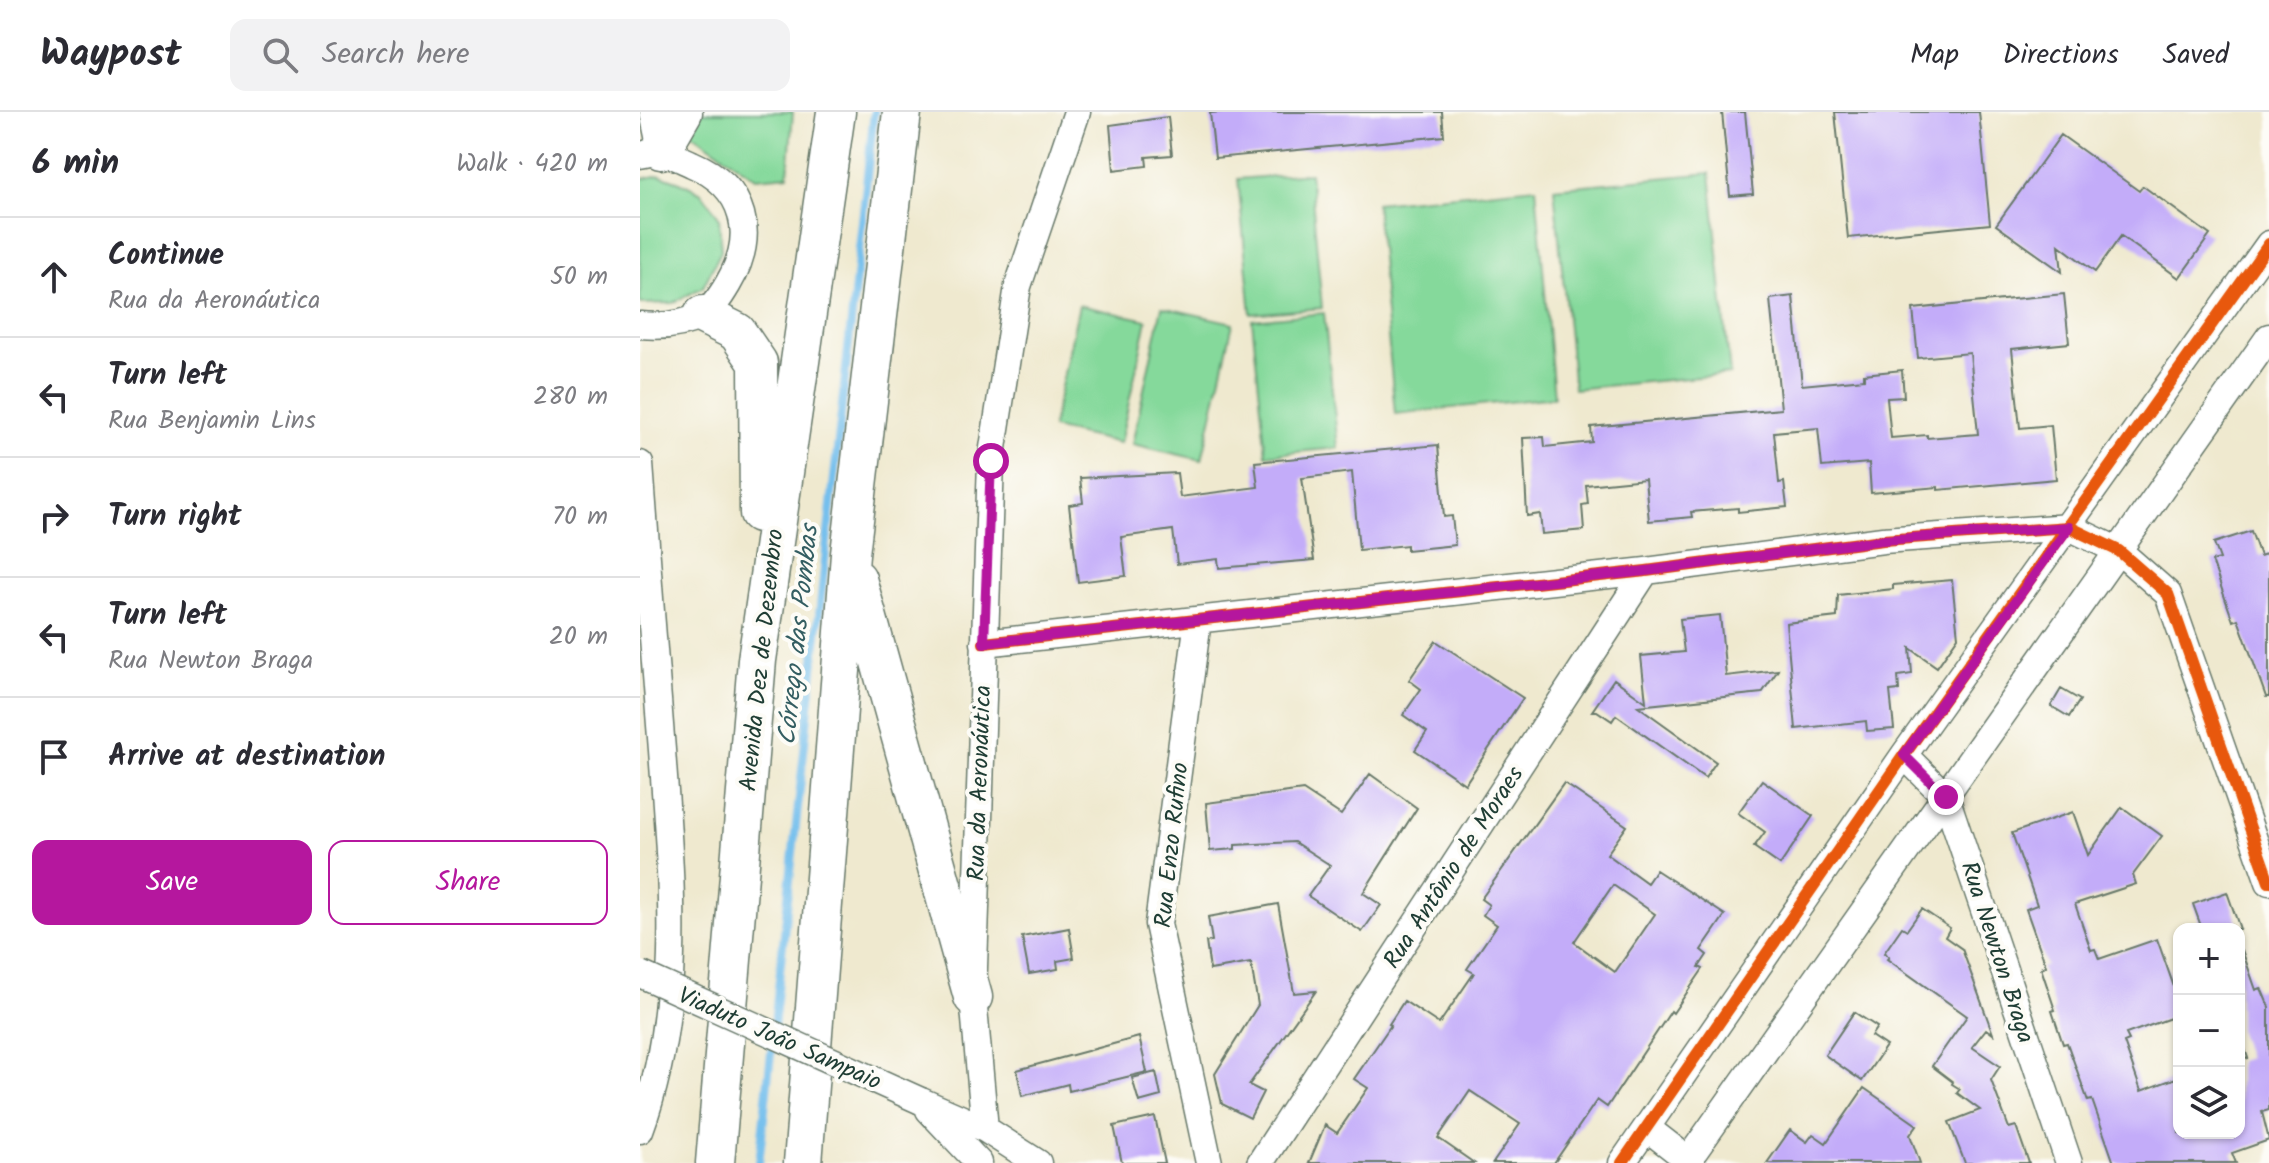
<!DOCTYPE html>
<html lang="en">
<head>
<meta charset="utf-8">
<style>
  :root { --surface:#fff; --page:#f2f2f3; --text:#2b2b33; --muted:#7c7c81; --line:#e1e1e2; --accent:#b5179e }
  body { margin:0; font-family:Kalam,sans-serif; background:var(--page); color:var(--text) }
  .controls { position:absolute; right:24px; bottom:24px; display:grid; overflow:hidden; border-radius:16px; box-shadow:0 2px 6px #0004 }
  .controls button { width:72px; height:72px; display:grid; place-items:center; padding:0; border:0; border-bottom:2px solid var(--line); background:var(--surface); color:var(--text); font:40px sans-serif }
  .stop { position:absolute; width:24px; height:24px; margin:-18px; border:6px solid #b5179e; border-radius:50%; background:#fff }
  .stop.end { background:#b5179e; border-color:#fff; box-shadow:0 2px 8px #0008 }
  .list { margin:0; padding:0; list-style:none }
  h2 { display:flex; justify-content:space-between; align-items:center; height:104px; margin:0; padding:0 32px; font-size:34px }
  h2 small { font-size:26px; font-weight:400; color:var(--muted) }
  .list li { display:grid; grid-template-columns:52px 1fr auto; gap:24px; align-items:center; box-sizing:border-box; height:120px; padding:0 32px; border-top:2px solid var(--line) }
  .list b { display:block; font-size:30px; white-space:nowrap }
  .list p { margin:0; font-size:26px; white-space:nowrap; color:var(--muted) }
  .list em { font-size:26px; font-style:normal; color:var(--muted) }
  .actions { display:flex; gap:16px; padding:24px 32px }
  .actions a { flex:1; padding:18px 0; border:2px solid var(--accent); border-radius:16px; text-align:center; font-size:28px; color:var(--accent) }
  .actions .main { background:var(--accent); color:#fff }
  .icon { flex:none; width:44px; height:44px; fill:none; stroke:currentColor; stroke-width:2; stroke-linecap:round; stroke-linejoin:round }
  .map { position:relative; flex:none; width:1629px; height:1051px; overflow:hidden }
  header { display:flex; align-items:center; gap:48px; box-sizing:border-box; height:112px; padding:0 40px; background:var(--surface); border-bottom:2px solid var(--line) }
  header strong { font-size:38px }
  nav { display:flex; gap:44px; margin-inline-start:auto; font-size:28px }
  .search { width:560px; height:72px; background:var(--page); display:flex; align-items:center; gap:20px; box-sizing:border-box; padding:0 28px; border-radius:16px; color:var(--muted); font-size:30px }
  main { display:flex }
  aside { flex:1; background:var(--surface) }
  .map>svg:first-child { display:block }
  .green { fill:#85d99b; stroke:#528b68; stroke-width:2 }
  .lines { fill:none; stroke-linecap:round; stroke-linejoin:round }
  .stream { stroke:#74bfed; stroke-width:8 }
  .building { fill:#c3acf9; fill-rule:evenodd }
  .minor-casing { stroke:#68796a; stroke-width:29 }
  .highway-casing { stroke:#68796a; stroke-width:41 }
  .minor { stroke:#fff; stroke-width:26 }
  .highway { stroke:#fff; stroke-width:38 }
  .minor-bridge-casing { stroke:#68796a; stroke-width:29; stroke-linecap:butt }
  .minor-bridge { stroke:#fff; stroke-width:26 }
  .cycleway-casing { stroke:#fdfcf7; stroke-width:17 }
  .cycleway { stroke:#e8590c; stroke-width:12 }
  .route { stroke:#b5179e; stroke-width:10 }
  .labels { text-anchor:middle; stroke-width:8; stroke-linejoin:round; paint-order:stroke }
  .street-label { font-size:24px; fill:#1f3d34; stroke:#fdfcf7 }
  .water-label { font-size:26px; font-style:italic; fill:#345e62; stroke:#fdfcf7 }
</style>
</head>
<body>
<header>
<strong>Waypost</strong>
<div class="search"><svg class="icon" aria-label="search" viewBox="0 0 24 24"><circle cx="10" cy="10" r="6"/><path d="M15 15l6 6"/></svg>Search here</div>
<nav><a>Map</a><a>Directions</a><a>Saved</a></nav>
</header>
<main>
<aside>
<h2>6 min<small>Walk · 420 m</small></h2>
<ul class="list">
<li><svg class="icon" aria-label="ahead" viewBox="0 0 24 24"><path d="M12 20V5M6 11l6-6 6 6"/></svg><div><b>Continue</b><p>Rua da Aeronáutica</p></div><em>50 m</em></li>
<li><svg class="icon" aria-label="left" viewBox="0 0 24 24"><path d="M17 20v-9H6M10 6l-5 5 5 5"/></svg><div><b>Turn left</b><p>Rua Benjamin Lins</p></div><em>280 m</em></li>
<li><svg class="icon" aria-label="right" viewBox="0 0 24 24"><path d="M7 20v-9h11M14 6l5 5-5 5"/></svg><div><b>Turn right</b></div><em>70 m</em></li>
<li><svg class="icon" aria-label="left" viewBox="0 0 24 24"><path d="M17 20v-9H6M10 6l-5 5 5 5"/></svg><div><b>Turn left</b><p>Rua Newton Braga</p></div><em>20 m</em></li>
<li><svg class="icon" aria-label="arrive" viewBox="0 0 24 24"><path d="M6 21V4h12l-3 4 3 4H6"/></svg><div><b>Arrive at destination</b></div></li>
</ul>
<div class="actions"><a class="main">Save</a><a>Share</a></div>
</aside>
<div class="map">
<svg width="1629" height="1051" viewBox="0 0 1629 1051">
  <rect width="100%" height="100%" fill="#fdfcf7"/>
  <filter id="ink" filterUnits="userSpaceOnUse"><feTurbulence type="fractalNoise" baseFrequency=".0125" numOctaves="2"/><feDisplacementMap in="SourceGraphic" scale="16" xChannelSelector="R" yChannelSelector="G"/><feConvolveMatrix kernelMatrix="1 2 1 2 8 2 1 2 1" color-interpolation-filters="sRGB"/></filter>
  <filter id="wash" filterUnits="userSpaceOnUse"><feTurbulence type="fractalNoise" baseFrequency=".006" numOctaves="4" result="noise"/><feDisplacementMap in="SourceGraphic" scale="32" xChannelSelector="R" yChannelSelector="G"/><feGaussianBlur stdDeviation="1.8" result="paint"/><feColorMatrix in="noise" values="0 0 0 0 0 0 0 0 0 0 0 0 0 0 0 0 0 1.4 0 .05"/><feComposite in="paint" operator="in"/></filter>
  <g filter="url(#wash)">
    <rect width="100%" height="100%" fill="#efe9cf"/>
    <path class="green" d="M55,0h98l-5,63 -32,3 -71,-50z
      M670,61l12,135 -71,6 -13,-135z
      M1070,61l20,201 -156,15 -20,-201z
      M20,63l20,7 22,11 17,24 2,34 -18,36 -30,16 -31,1 -2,-1v-124z
      M896,75l18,210 -159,17 -19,-211z
      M439,193l68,15 -27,123 -68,-15z
      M522,195l71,16 -31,137 -70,-16z
      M684,201l14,135 -72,7 -14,-135z"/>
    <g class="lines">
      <path class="stream" d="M119,1051l115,-1051"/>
    </g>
    <g id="blocks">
      <path class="building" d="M582,0h220l2,24 -229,22 -5,-45z
        M1082,0h23l8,82 -23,2z
        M1195,0h144l11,112 -142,14z
        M528,5l4,38 -26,2 1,9 -33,4 -4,-45z
        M1421,23l78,56 4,-5 67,49 -31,43 -58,-42 -26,36 -36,-27 3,27 -66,-47z
        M1424,182l5,49 -57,6 8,79 31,-3 5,54 -118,11v-3l-67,6 -2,-30 -47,4 -4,-39 -44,4 5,51 5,-1 3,25 -49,5v-4l-47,4 1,5 -43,4 -4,-42 -59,6 2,19 -6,1 2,25 -42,4 -2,-20 -13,2 -4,-78 21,-1 1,10 47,-5 -1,-15 190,-18 -11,-110 23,-3 9,89 62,-6v-5l38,-4 2,27 -17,1 4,40 36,-3v3l51,-4 -8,-81 -52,5 -5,-49z
        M798,333l6,72 8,-1 3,29 -48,5v-5l-48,5 -7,-78 -50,6 12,82 -95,8 -1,-9 -41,5 -4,-34 -52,7 5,39 -48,6 -9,-77 14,-2 -3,-25 97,-5 3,24 78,-10 -3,-25z
        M1611,419l9,25 9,-3v144h-3l-28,-78 -5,2 -21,-60 8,-2 -6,-16z
        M1312,468l6,57 -21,30 -27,-19 2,26 -14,2 1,14 -9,1 4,38 -27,2 -1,-10 -70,8 -10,-106 51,-6 1,-22 55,-6v-4z
        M1080,503l6,61 52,-6 -16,23 -124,13 78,56 -11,16 -89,-63 -4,6 -15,-10h-5l22,-32 32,23 -5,-46 43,-4 -4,-33z
        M796,529l87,57 -58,86 -50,-34 12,-18 -24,-17 18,-26 -12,-9z
        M1421,577l19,11 -11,17 -18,-11z
        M730,662l47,34 -54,85 18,12 -19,27 -54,-36 22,-31 -36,-23 -59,3v4l-25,2 -4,-48 97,-13 38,25z
        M1122,668l51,36 -33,49 -26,-18 11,-15 -27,-19z
        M924,671l63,43 -20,28 40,29 9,-13 69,45 -24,35 6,5 -8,12 4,2 -30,44 -2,-2 -64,96 -10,-7 -43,63h-61l27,-39 -50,-33 -32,47 36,25h-165l16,-38 12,8 31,-45 -14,-9 37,-54 -2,-1 15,-23 35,23 35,-51 -7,-4 30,-44 -14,-10 6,-10 -8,-6zM973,773l42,29 -40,58 -41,-30z
        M1482,695l40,29 -29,39 3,9 -61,20 16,46 4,-1 4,10 58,-20 22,62v14l-53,19 3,6 -5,2 17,49 38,-14v56h60v-72l9,-3 -9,-26v-82h3l14,40 5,-2 8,19v103l-7,2 7,28 -37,13 4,10h-122l-22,-63 -4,1 -21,-58 -4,1 -11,-33 3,-1 -14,-42 5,-2 -20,-57 11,-4 -25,-72 61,-21 15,43z
        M1587,780l13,37h-38l-9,-25z
        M638,792l16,89 22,-2 -67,94 14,7 -13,26 -28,-14 -7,-30 43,-69 -7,-42 -41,7 -4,-28 6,-1 -4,-24z
        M1282,797l28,19 -5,9 17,12 31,85 -7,-5 -14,18 28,19 -9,14 18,48 7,-2 13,37h-64l-16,-41 31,-12 -23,-17 3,-4 -8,-5 1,-2 -21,-16 35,-50 -80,-57 2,-2 -5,-4 18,-26 5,3z
        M429,816l5,30 -17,3 1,8 -29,5 -7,-37z
        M1214,900l23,15 -6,9 15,10 -24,35 -37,-26z
        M499,925l8,35 -78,19 -1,-7 -46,12 -5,-26z
        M516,960l5,24 -22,6 -7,-24z
        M1224,976l53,37 -7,10 10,28h-153l23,-33 17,12 6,-8 13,9z
        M515,1005l10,46h-43l-8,-37z"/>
    </g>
  </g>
  <g filter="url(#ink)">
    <use href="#blocks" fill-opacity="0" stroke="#68796a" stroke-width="2"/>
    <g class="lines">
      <g class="minor-casing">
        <path id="minor" d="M13,0l8,38
          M0,43c24,-6 30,-1 52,9 54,23 65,71 36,120 -7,12 -16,26 -28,32 -19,10 -39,11 -60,9
          M0,352c7,95 14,191 22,286 9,127 23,259 -22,380
          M558,508l-40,304 51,239
          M344,531l662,-72 237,-31 186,-13 50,24 49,43 101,288
          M1264,643l42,42 123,366
          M281,989l64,28 53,34
          M289,998l50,53
          M1007,1016l45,35
          M345,1017l-12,-132 18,-536 27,-175 59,-174
          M620,1051l386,-592
          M982,1051l282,-408 365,-511
          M1046,1051l583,-826"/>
      </g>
      <g class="highway-casing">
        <path id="highway" d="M21,38l22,-38
          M63,203l34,17 21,31 1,150
          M217,467l116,418
          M75,1051l42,-503 79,-548
          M163,1051l47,-609 52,-442"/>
      </g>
      <use href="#minor" class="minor"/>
      <use href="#highway" class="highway"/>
      <g class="minor-bridge-casing">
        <path id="minor-bridge" d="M0,862l281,127"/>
      </g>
      <use href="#minor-bridge" class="minor-bridge"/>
      <g class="cycleway-casing">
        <path id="cycleway" d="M344,531l662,-72 237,-31 186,-13 50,24 49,43 101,288
          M982,1051l282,-408 365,-511"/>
      </g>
      <use href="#cycleway" class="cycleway"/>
    </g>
  </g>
  <g class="lines" filter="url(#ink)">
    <path class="route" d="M351,349l-7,182 662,-72 237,-31 186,-13 -165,228 42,42"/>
  </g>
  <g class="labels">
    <g class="street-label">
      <text transform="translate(121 548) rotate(-84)" y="8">Avenida Dez de Dezembro</text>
      <text transform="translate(339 671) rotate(-88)" y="8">Rua da Aeronáutica</text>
      <text transform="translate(531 733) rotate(-84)" y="8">Rua Enzo Rufino</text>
      <text transform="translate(813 755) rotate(-57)" y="8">Rua Antônio de Moraes</text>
      <text transform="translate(1358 840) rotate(72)" y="8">Rua Newton Braga</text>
      <text transform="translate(140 926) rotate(24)" y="8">Viaduto João Sampaio</text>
    </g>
    <g class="water-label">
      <text transform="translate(157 523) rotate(-84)" y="9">Córrego das Pombas</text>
    </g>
  </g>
</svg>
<div class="controls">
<button>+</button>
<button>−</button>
<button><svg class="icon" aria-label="layers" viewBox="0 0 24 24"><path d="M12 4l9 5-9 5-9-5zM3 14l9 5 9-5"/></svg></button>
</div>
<div class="stop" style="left:351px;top:349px"></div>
<div class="stop end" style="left:1306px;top:685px"></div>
</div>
</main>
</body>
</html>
